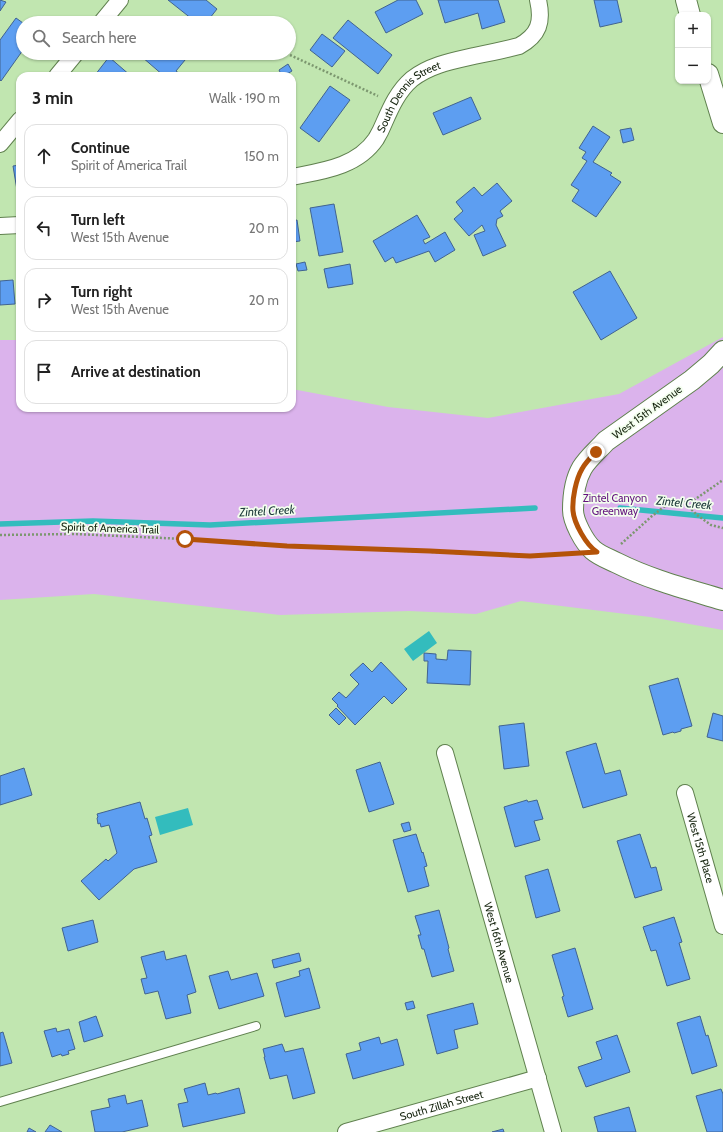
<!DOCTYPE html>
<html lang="en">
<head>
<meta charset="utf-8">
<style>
  :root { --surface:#fff; --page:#f2f2f2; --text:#222; --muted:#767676; --line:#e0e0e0 }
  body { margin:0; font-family:Cabin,sans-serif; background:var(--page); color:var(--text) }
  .controls { position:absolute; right:12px; top:12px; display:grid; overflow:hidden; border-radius:8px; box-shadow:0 1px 3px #0004 }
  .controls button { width:36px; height:36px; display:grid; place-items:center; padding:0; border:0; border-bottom:1px solid var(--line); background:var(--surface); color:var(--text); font:20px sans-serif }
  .stop { position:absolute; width:12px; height:12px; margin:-9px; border:3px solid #b45309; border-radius:50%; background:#fff }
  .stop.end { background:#b45309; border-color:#fff; box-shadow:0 1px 4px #0008 }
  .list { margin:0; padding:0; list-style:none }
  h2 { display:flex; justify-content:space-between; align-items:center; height:52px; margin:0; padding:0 16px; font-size:17px }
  h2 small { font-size:13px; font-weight:400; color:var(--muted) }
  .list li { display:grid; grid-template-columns:26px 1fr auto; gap:12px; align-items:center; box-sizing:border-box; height:64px; margin:0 8px 8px; padding:0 8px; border:1px solid var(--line); border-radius:12px }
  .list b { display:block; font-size:15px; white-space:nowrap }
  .list p { margin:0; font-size:13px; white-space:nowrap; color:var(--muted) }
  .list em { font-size:13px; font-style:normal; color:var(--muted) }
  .icon { flex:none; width:22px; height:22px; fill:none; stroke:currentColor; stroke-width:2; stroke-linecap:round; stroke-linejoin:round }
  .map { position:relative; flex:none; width:723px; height:1132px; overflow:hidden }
  .search { position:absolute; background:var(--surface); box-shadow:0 1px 3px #0004; left:16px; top:16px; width:280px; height:44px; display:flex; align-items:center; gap:10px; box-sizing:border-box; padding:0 14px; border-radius:22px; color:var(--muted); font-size:15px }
  .panel { position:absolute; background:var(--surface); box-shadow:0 1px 3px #0004; left:16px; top:72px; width:280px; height:340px; border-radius:12px }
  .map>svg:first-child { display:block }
  .green { fill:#dbb3ec }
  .water { fill:#33bcbd }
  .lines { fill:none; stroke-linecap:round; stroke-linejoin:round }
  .stream { stroke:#33bcbd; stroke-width:5.5 }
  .building { fill:#5d9ef1; stroke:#416390 }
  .service-casing { stroke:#60814f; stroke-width:10 }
  .minor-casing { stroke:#60814f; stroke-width:18 }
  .tertiary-casing { stroke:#60814f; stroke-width:22 }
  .path { stroke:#7c976f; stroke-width:2.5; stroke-dasharray:2 2; stroke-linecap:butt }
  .service { stroke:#fff; stroke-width:8 }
  .minor { stroke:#fff; stroke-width:16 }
  .tertiary { stroke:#fff; stroke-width:20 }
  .route { stroke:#b45309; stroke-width:5 }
  .labels { text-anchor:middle; stroke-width:3.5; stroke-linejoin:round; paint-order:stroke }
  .street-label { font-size:11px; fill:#16240f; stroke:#f3feee }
  .park-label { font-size:11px; fill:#63127e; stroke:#f3feee }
  .water-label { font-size:12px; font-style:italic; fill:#203d3d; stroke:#f3feee }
</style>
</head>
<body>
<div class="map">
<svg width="723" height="1132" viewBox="0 0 723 1132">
  <rect width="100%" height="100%" fill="#c1e6b0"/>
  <path class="green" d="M723,337v293l-73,-13 -129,-16 -45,13 -67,-3 -129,4 -186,-21 -94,6v-260h20v68h272v-19l96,18 100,11 131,-24z"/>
  <path class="water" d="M429,631l8,12 -24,18 -9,-12z
    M188,808l5,17 -33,10 -5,-18z"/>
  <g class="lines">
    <path class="stream" d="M620,508l103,10
      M0,524l93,-3 117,4 325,-17"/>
  </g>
  <path class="building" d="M0,0l6,2 -6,9z
    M168,0h38l11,9 -11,14h-9z
    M398,0h18l7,14 -37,19 -11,-21z
    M438,0h60l7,22 -23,7 -4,-16 -33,10z
    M594,0h23l5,22 -22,5z
    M16,18l7,5v27l-22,31 -1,-1v-40z
    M348,20l44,35 -14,19 -45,-36z
    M322,34l23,17 -13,16 -22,-17z
    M145,53h43l2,1 -14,17 4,3v2h-16l-22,-19z
    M109,57l22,19h-36v-1z
    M288,64l4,7 -8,5h-2l-3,-6z
    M330,86l20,14 -31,42 -19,-14z
    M471,97l10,22 -38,16 -10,-22z
    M593,126l17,11 -17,25 19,11 -2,2 11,7 -25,35 -24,-16 7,-11 -8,-5 16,-24 -5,-3 4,-6 -7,-4z
    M631,128l3,12 -11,3 -3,-13z
    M20,165v31h-2l-5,-30z
    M497,183l15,18 -12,10 3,5 -6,3 -1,6 10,21 -23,10 -9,-21 11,-4 -3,-6 -13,11 -15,-17 9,-8 -7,-9 18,-15 8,9z
    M334,204l9,48 -24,4 -9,-48z
    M417,215l13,22 -7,3 2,4 20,-12 10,18 -20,12 -6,-11 -33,12 -3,-6 -8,5 -12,-21z
    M297,220l3,21 -8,1v-21z
    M305,262l2,8 -9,1 -2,-7z
    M350,264l3,20 -25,4 -4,-19z
    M610,271l27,47 -36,22 -28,-48z
    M13,280l2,24 -15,1v-24z
    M448,650l23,1 -1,34 -43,-2 1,-22h-4v-8l12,1v5l11,1z
    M381,662l26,27 -15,15 -8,-8 -29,29 -18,-19 1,-1 -6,-6 7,-7 7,6 13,-14 -9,-9 13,-12 9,9z
    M678,678l14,48 -11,3v2l-7,2 -1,-1 -10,3 -14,-49z
    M336,708l10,10 -7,7 -10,-10z
    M713,713l10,3v25l-16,-4z
    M524,723l5,43 -25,3 -5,-43z
    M596,743l9,31 15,-4 7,25 -44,13 -17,-56z
    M380,762l14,42 -25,8 -13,-42z
    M24,768l8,27 -32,10v-29z
    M527,800l1,2 9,-2 6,19 -9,2 6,19 -25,7 -11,-40z
    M140,802l5,17 2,-1 5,17 -3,1 8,26 -23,7 -35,31 -18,-19 25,-22 2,2 9,-8 -8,-28 -8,2 -1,-4 -2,1 -1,-6 1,-1 -1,-3z
    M409,822l2,8 -7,2 -3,-8z
    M416,834l6,19 1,-1 4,14 -3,1 5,19 -21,6 -15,-52z
    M640,834l11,34 5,-1 6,23 -27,8 -18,-57z
    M548,869l12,42 -24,7 -11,-42z
    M439,910l10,38 -1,1 6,22 -22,6 -8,-28h-2l-4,-14h3l-6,-19z
    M674,917l8,25 -3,1 11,36 -23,7 -11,-36 -5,1 -8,-24z
    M93,920l5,22 -30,9 -6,-23z
    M575,948l18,61 -25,8 -6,-20 2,-1 -12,-41z
    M164,951l2,9 20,-5 10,37 -9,3 4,18 -25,6 -8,-28 -13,3 -4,-15 6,-1 -6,-21z
    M299,953l2,8 -27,7 -2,-8z
    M309,968l11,40 -35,9 -9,-34 24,-7 -1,-5z
    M228,971l3,9 26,-7 7,23 -45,13 -10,-33z
    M413,1001l2,7 -8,2 -2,-7z
    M473,1003l5,21 -24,6 4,18 -21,6 -10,-39z
    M96,1016l7,20 -19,6 -5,-20z
    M700,1016l6,20 2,-1 9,31 -25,8 -15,-51z
    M56,1028l1,4 12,-3 6,20 -7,2 1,3 -7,2 -1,-2 -9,3 -8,-26z
    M3,1032l9,31 -12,3v-33z
    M617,1035l13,37 -44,15 -8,-20 24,-8 -6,-17z
    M379,1037l2,7 16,-5 7,26 -51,14 -7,-25 15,-4 -2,-7z
    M282,1044l3,8 18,-4 12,45 -22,6 -6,-24 -17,4 -6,-22h1l-2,-8z
    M205,1083l3,12 8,-2 1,1 22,-6 6,25 -62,14 -5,-23 10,-2 -4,-13z
    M721,1089l2,5v38h-16l-11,-36z
    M125,1095l2,9 15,-4 6,26 -26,6h-27l-4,-21 19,-4 -2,-8z
    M629,1107l7,25h-38l-4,-15z
    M50,1125l12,7h-17z
    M29,1128l7,4h-9z
    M503,1129l1,3h-12z"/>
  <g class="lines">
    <g class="service-casing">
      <path id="service" d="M0,1102l256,-76"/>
    </g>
    <g class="minor-casing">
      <g id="minor">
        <path d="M101,23l19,-23"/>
        <path d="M57,76l19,-23"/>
        <path d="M0,144l20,-24"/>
        <path id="s1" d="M292,177c30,-6 65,-10 84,-38 3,-5 6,-11 8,-16 7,-16 14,-32 28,-44 18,-14 40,-18 62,-23 15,-3 30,-6 45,-10 20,-11 24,-24 19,-46"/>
        <path d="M0,226l20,-1"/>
        <path id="s2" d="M445,753l108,379"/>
        <path id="s3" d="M685,793l38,133"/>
        <path id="s4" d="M346,1132l192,-54"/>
      </g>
    </g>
    <g class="tertiary-casing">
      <path id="tertiary" d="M686,0l4,15
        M708,74l15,49
        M723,351l-12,13 -19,16 -86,61c-8,9 -18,17 -24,27 -7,12 -9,28 -9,42 0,11 11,32 20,40 7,6 16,9 24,13 34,17 70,26 106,37"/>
    </g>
    <path class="path" d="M290,55l88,41
      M683,501l14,14 14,10 12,3
      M0,535l75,-1 110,5 102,7 243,10 42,-3
      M621,544l31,-28 17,-13 25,-3 29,-20"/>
    <use href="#service" class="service"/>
    <use href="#minor" class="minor"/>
    <use href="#tertiary" class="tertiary"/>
  </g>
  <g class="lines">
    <path class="route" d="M185,539l102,7 143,5 100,5 67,-4c-11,-7 -23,-29 -24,-41 -1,-12 3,-32 9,-42 3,-6 9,-12 14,-17"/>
  </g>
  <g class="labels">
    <g class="street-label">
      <text dy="4" stroke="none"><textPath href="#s1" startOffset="150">South Dennis Street</textPath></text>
      <text transform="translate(647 412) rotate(-36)" y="4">West 15th Avenue</text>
      <text transform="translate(110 528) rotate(2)" y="4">Spirit of America Trail</text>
      <text dy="4" stroke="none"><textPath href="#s3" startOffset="57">West 15th Place</textPath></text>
      <text dy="4" stroke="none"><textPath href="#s2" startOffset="197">West 16th Avenue</textPath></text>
      <text dy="4" stroke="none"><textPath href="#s4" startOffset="99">South Zillah Street</textPath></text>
    </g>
    <g class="park-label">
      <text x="615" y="502">Zintel Canyon<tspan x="615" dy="13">Greenway</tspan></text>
    </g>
    <g class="water-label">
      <text transform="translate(684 503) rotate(5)" y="4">Zintel Creek</text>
      <text transform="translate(267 511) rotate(-3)" y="4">Zintel Creek</text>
    </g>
  </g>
</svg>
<div class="controls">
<button>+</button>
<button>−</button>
</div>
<div class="stop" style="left:185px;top:539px"></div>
<div class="stop end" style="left:596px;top:452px"></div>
<div class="search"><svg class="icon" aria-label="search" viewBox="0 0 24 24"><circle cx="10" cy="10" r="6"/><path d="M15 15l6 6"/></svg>Search here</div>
<section class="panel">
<h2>3 min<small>Walk · 190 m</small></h2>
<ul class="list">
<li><svg class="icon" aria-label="ahead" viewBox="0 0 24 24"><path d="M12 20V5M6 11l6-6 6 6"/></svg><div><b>Continue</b><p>Spirit of America Trail</p></div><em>150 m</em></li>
<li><svg class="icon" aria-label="left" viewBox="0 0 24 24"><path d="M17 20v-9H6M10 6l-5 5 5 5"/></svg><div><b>Turn left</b><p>West 15th Avenue</p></div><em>20 m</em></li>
<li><svg class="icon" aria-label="right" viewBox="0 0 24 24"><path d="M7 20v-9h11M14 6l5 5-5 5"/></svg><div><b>Turn right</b><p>West 15th Avenue</p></div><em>20 m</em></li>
<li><svg class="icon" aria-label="arrive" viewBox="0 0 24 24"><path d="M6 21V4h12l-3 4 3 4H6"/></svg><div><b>Arrive at destination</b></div></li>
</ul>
</section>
</div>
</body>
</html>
